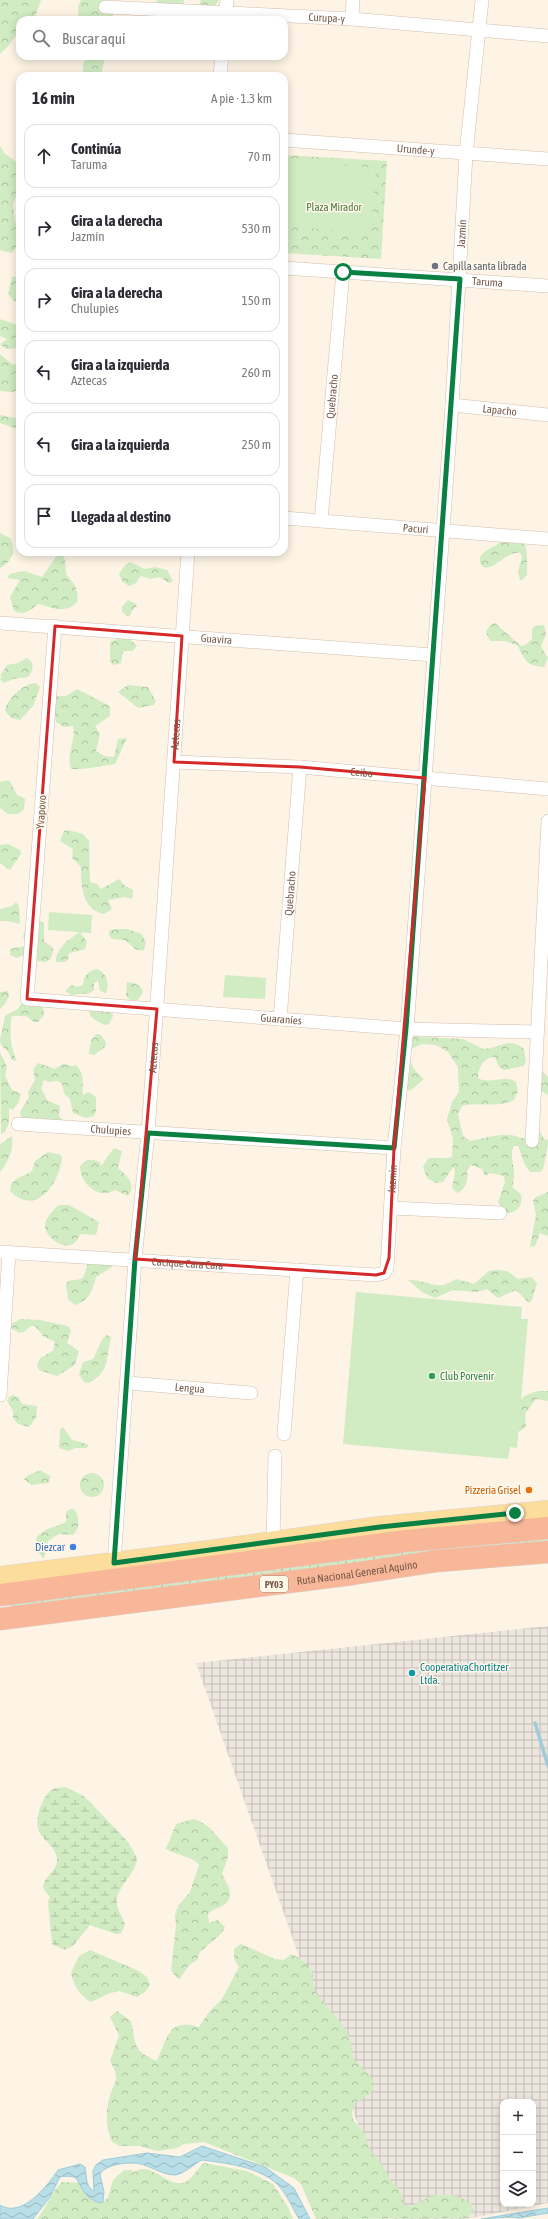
<!DOCTYPE html>
<html lang="es">
<head>
<meta charset="utf-8">
<style>
  :root { --surface:#fff; --page:#f7f7f7; --text:#2b2b33; --muted:#7c7c81; --line:#e1e1e2 }
  body { margin:0; font-family:"Asap Condensed",sans-serif; background:var(--page); color:var(--text) }
  .controls { position:absolute; right:12px; bottom:12px; display:grid; overflow:hidden; border-radius:8px; box-shadow:0 2px 10px #0003 }
  .controls button { width:36px; height:36px; display:grid; place-items:center; padding:0; border:0; border-bottom:1px solid var(--line); background:var(--surface); color:var(--text); font:20px sans-serif }
  .stop { position:absolute; width:12px; height:12px; margin:-9px; border:3px solid #0b8043; border-radius:50%; background:#fff }
  .stop.end { background:#0b8043; border-color:#fff; box-shadow:0 1px 4px #0008 }
  .list { margin:0; padding:0; list-style:none }
  h2 { display:flex; justify-content:space-between; align-items:center; height:52px; margin:0; padding:0 16px; font-size:17px }
  h2 small { font-size:13px; font-weight:400; color:var(--muted) }
  .list li { display:grid; grid-template-columns:26px 1fr auto; gap:12px; align-items:center; box-sizing:border-box; height:64px; margin:0 8px 8px; padding:0 8px; border:1px solid var(--line); border-radius:12px }
  .list b { display:block; font-size:15px; white-space:nowrap }
  .list p { margin:0; font-size:13px; white-space:nowrap; color:var(--muted) }
  .list em { font-size:13px; font-style:normal; color:var(--muted) }
  .icon { flex:none; width:22px; height:22px; fill:none; stroke:currentColor; stroke-width:2; stroke-linecap:round; stroke-linejoin:round }
  .map { position:relative; flex:none; width:548px; height:2219px; overflow:hidden }
  .search { position:absolute; background:var(--surface); box-shadow:0 2px 10px #0003; left:16px; top:16px; width:272px; height:44px; display:flex; align-items:center; gap:10px; box-sizing:border-box; padding:0 14px; border-radius:12px; color:var(--muted); font-size:15px }
  .panel { position:absolute; background:var(--surface); box-shadow:0 2px 10px #0003; left:16px; top:72px; width:272px; height:484px; border-radius:12px }
  .map>svg:first-child { display:block }
  .industrial { fill:url(#industrial-grid); fill-rule:evenodd }
  .grass { fill:url(#grass-dots) }
  .forest { fill:url(#forest-crowns) }
  .wetland { fill:url(#wetland-marsh) }
  .garden { fill:#d1ebc3 }
  .water { fill:url(#water-waves); stroke:#9ecdd9 }
  .lines { fill:none; stroke-linecap:round; stroke-linejoin:round }
  .stream { stroke:#9ecdd9; stroke-width:3.5 }
  .minor-casing { stroke:#d1bfad; stroke-width:14 }
  .primary-casing { stroke:#dbd4d0; stroke-width:22 }
  .motorway-casing { stroke:#dbd4d0; stroke-width:23 }
  .minor { stroke:#fff; stroke-width:13 }
  .primary { stroke:#fddd9c; stroke-width:21 }
  .motorway { stroke:#f9b79a; stroke-width:22 }
  .route { stroke:#0b8043; stroke-width:5 }
  .marked { fill:none; stroke:#d62828; stroke-width:3; stroke-linejoin:round }
  .worship-dot { fill:#6b7280; stroke:#fff8eb; stroke-width:1.5 }
  .leisure-dot { fill:#2e9e5b; stroke:#fff8eb; stroke-width:1.5 }
  .food-dot { fill:#e8710a; stroke:#fff8eb; stroke-width:1.5 }
  .shop-dot { fill:#3f7fe0; stroke:#fff8eb; stroke-width:1.5 }
  .culture-dot { fill:#0f9aa8; stroke:#fff8eb; stroke-width:1.5 }
  .labels { text-anchor:middle; stroke-width:3; stroke-linejoin:round; paint-order:stroke }
  .shield { fill:#fff8eb; stroke:#9f8a7a; stroke-width:1 }
  .shield-label { font-size:10px; font-weight:bold; fill:#765b49 }
  .street-label { font-size:11px; fill:#765b49; stroke:#fff8eb }
  .park-label { font-size:11px; fill:#507d41; stroke:#fff8eb }
  .worship-label { font-size:11px; fill:#5b616d; stroke:#fff8eb; text-anchor:start }
  .leisure-label { font-size:11px; fill:#27864d; stroke:#fff8eb; text-anchor:start }
  .food-label { font-size:11px; fill:#c56008; stroke:#fff8eb; text-anchor:end }
  .shop-label { font-size:11px; fill:#366cbe; stroke:#fff8eb; text-anchor:end }
  .culture-label { font-size:11px; fill:#0d838f; stroke:#fff8eb; text-anchor:start }
</style>
</head>
<body>
<div class="map">
<svg width="548" height="2219" viewBox="0 0 548 2219">
  <defs>
    <pattern id="industrial-grid" width="8" height="8" patternUnits="userSpaceOnUse"><rect width="8" height="8" fill="#ede6df"/><path d="M0 4h8M4 0v8" fill="none" stroke="#c5bdb7"/></pattern>
    <pattern id="grass-dots" width="8" height="8" patternUnits="userSpaceOnUse"><rect width="8" height="8" fill="#d1ebc3"/><path d="M2 2h.1M6 6h.1" fill="none" stroke="#aec1a0" stroke-width="1.8" stroke-linecap="round"/></pattern>
    <pattern id="forest-crowns" width="20" height="18" patternUnits="userSpaceOnUse"><rect width="20" height="18" fill="#d1ebc3"/><path d="M2 6a3 3 0 1 1 6 0M12 15a3 3 0 1 1 6 0" fill="none" stroke="#aec1a0"/></pattern>
    <pattern id="wetland-marsh" width="20" height="14" patternUnits="userSpaceOnUse"><rect width="20" height="14" fill="#d1ebc3"/><path d="M1 5h8M5 5V1M11 12h8M15 12V8" fill="none" stroke="#aec1a0"/></pattern>
    <pattern id="water-waves" width="16" height="10" patternUnits="userSpaceOnUse"><rect width="16" height="10" fill="#b8dee7"/><path d="M0 5q4-4 8 0t8 0" fill="none" stroke="#9ab7bd"/></pattern>
  </defs>
  <rect width="100%" height="100%" fill="#fdf4e5"/>
  <path class="industrial" d="M548,1626v577l-82,16h-75l-195,-556zM503,2102h30v102h-30z"/>
  <path class="grass" d="M548,1533v11l-537,67 -2,-11z"/>
  <path class="forest" d="M0,0h41l-7,20h-14c0,14 -10,25 -20,34z
    M81,0h25l8,8 -2,12h-33l-1,-13z
    M156,0h28l-1,5h-23z
    M201,0h18l-4,6 -17,1z
    M192,15l2,4h-27z
    M87,56h18l-4,20h-18v-12z
    M0,146l4,7 16,12v22l-7,17 2,17 5,10v11l-8,11 -12,-3z
    M284,155l103,6 -6,98 -97,-6z
    M20,276v24l-6,1 -6,-7 4,-17z
    M0,319l20,7v22l-14,1 -6,-5 7,-5 -7,-3z
    M0,354l13,11 7,-3v27l-7,3 -13,-1z
    M0,415l20,4v11l-20,-7z
    M0,533l10,5c7,12 2,24 -10,30z
    M501,542l24,2c3,11 2,20 2,31l-5,5h-2l-2,-9 4,-14 -2,-4c-15,-3 -33,27 -40,9 -3,-9 14,-15 21,-20z
    M58,554l5,2 2,4 1,14c7,8 14,16 11,28 -12,13 -25,5 -39,2 -7,6 -14,12 -24,7l-4,-14 10,-17 -13,-2 3,-4 14,-3 18,6z
    M130,562l15,7 10,-2 12,3 6,11 -4,2 -9,-6 -10,2 -9,-3 -5,7 -7,3 -6,-4 -4,-8 5,-8z
    M128,600l8,4 1,2 -4,3 -4,8 -7,-5v-5z
    M495,623l26,23 4,-1 7,-6v-10l3,-3 9,-1 2,9 -5,13 7,11 -4,9c-19,-1 -19,-8 -27,-22l-13,-4h-14l-4,-9 4,-7z
    M119,638l11,2 7,5 -4,6h-10l-2,12 -7,2 -4,-3v-20z
    M26,658c9,3 8,13 2,19l-15,2 -9,4 -4,-3 2,-4h-2l7,-11 11,-2z
    M36,683l4,4 -7,19 -13,14 -9,-2 -6,-7c1,-12 19,-28 31,-28z
    M128,685l20,2 8,14 -2,4 -16,3 -20,-16z
    M77,689l33,17v10l-15,10 5,8 -4,17 8,5 10,1 4,-18 9,-1 -12,26c-16,2 -29,6 -44,5 -5,-15 5,-28 2,-43l-9,1 -8,-5 -3,-17 4,-9h9z
    M9,780l8,15 8,4 -1,10 -6,5h-10l-8,-6v-26z
    M68,830l15,4 6,7 1,41 7,2 4,5 18,-10 6,7 8,4 -1,9 -7,-2 -17,3 4,9 -8,5c-22,-4 -23,-29 -23,-47l-9,-9 1,-9 -13,-8 4,-10z
    M8,844l12,6 1,4 -11,16 -10,-7v-18z
    M16,902l3,4 1,18 -13,-3h-7v-12l12,-3z
    M39,920l5,4v17l9,7c0,21 -17,14 -27,6l-9,4 -7,-3v-6l14,-3 4,-3 -5,-6c2,-9 7,-14 16,-17z
    M118,929h9l15,5 4,9 -2,7c-9,3 -13,-6 -19,-10l-13,-1 -3,-4 1,-5z
    M80,932l7,10 -2,7 -16,4 -1,6 -3,3h-9c-1,-13 14,-24 24,-30z
    M96,969c10,2 14,14 10,24l-6,-2 -2,-10 -4,2v7l-4,3 -19,2 -6,-4 6,-6 7,2 5,-2c0,-8 4,-13 13,-16z
    M127,982c7,1 14,2 16,10l-5,8 -7,1 -5,-5z
    M8,991l1,5 -4,8 -5,5v-17z
    M23,1001l20,5 1,9 -6,7h-4l-8,-6h-14c-3,15 -2,31 5,45l-5,-1 -4,-8 -7,-7 -1,-5 5,-24 13,-7z
    M88,1008l24,3 1,5 -4,8 -5,1 -13,-8z
    M97,1034l4,1 5,8 -1,4 -11,8 -5,-1 2,-14z
    M408,1034l13,3 42,2 20,10c14,0 27,-13 41,0l2,13 -3,4 -19,4 -5,-3 -4,-10c-11,0 -17,11 -17,21 12,7 26,-4 38,4l2,9 -4,9c-18,9 -37,1 -52,6l-4,8 5,22 7,5c13,-2 26,-7 41,-6 7,1 10,5 18,2l4,-14 4,-3 2,3 -1,5 6,11 4,1c0,10 -3,19 -5,29l-3,3h-10l-5,-7 -7,-19h-5c-4,14 5,26 -1,41 3,3 8,5 9,8 3,11 -7,21 -17,17l-6,-10 7,-20 -1,-6 -14,-3 -5,3 -3,-7 -11,-4 -4,6c2,9 -2,19 -10,22l-5,-5 3,-17 -2,-4 -10,15 -7,1 -9,-5 -4,-11 5,-8c8,-3 15,1 24,-2l1,-18 -6,-20 5,-17 7,-10 -1,-25 -10,-15 -12,-7 -14,-1 -11,5c-5,12 4,23 13,30l-14,12 -5,-2c-2,-12 0,-31 5,-42l-4,-9z
    M0,1052l7,15 -2,9 7,14 9,4 -3,9 -5,7 -4,-2v15l-4,9 -4,2z
    M38,1063l17,6 8,-5 9,2 4,-1c9,8 6,19 7,30l5,-3 8,5v15l-2,4 -8,2 -13,-5 -3,-14 -6,-6 -2,-9 -4,-3 -9,1 -5,-2 -3,8 6,12 13,6 -1,10 3,3 1,5 -12,1 -8,-7 -13,3 -9,-4 -1,-5 9,-15 -1,-5 7,-12 -2,-10z
    M542,1071l6,6v18l-7,-4z
    M12,1136c2,12 -4,27 -12,36v-28z
    M114,1148l8,3 -4,17c9,8 19,16 10,28l-13,-6c-17,10 -34,-6 -35,-23 6,-9 11,-8 20,-5l1,4z
    M48,1152l13,3 1,4c-4,26 -26,58 -52,32 2,-15 12,-13 22,-20l3,-10z
    M548,1192v44l-8,-3 -5,13 -5,1 6,-32 -3,-14 3,-4z
    M59,1205h10l30,17 -3,13 -15,-1c-4,4 -5,10 -11,11 -9,3 -25,-9 -25,-19 0,-8 8,-16 14,-21z
    M88,1263h23l1,4 -16,10c-3,13 -7,24 -21,28l-7,-6 -2,-14 2,-4 13,-2 3,-3z
    M498,1270l9,1 11,8 13,-2 6,6 -5,17 -3,3 -13,-13 -18,8 -11,-9 -10,3 -24,-2 -18,8 -13,-6 -14,-12c22,-1 27,13 48,-1l18,5 15,-13z
    M20,1319l20,1 28,6 3,4 -4,13 12,8 -4,14 -18,11 -18,-6 -2,-4 3,-8 13,-7 2,-9 -12,-6 -8,-10h-4l-7,6 -5,1 -8,-5 1,-4z
    M107,1335l4,2c0,5 -3,10 -3,16 -2,15 -5,22 -19,30l-5,-1 -5,-8 4,-12 10,-3 10,-21z
    M537,1391h11v10l-12,-2 -11,15 1,13 -8,5 -3,-24 9,-12z
    M13,1395l5,2 4,7 15,2 -1,12 -7,9 -11,-3 -5,-6v-7l-6,-10 2,-4z
    M63,1427l9,13 9,2 7,3 -1,3h-12l-7,3 -9,-3 1,-18z
    M40,1470l10,6 -1,7 -18,2 -7,-6 3,-3z
    M80 1485a12 12 0 1 1 24 0a12 12 0 1 1-24 0Z
    M70,1509h4c6,9 6,19 -1,26l-14,-1 -11,7 -4,18 -6,-7 -2,-14c11,-13 23,-10 30,-17v-9z
    M194,1819c15,4 23,18 34,29v9l-6,17c5,10 14,22 2,31 -6,4 -10,3 -16,9l1,9 9,-3 7,7 -4,7 -21,18 -3,8 -8,5 -10,15 -8,-9 5,-46 -1,-10 3,-9 12,-14 9,-27c-8,-10 -21,-9 -33,-16l10,-25z
    M241,1944l34,15 9,1 7,-6c8,3 18,10 21,18 2,5 0,12 3,18 15,25 37,34 38,68l18,19 3,8 -3,8 -16,10 -3,8 1,9 12,14 5,16 13,16 8,15 7,7 4,8 2,9c10,2 14,-3 24,-7 14,-7 30,-3 43,5l2,9 -7,6 -150,1 -15,-35 -7,-6 -90,-36 -20,2 -7,4 -19,3 -19,-5h-19l-8,-4c-6,-14 -7,-31 -2,-46 1,-6 6,-12 6,-18 0,-6 -3,-12 -6,-17l9,-26 -9,-18 7,-6 14,10c5,23 1,30 26,40 10,-23 12,-44 42,-34l10,-15 13,-13 17,-32 -5,-8v-10z
    M90,1950l49,21 8,6 3,8 -5,7 -8,5 -18,-6 -9,2 -19,9c-12,-7 -17,-16 -20,-29l8,-17z
    M204,2163l43,8 26,13 15,23 5,12h-256c10,-12 14,-27 25,-37l23,1 5,9 10,9h5l3,-4 5,-17 11,-10h9l-2,3c3,-1 8,-4 12,-4 14,0 31,21 44,12 6,-4 11,-13 17,-18z"/>
  <path class="wetland" d="M65,1787l17,8 7,6 39,41 9,16c-1,17 -22,29 -20,46 1,8 7,14 8,21l-4,8 -5,1 -26,-9 -17,21 -9,4 -12,-6 -4,-43 2,-4 -7,-9c0,-12 15,-16 14,-29 -1,-13 -14,-18 -18,-28 -5,-11 3,-33 11,-40 5,-4 10,-3 15,-4z"/>
  <path class="garden" d="M284,160l92,8 -5,65 -87,-7z
    M49,912l43,3 -1,18 -43,-3z
    M225,975l41,3 -1,21 -42,-2z
    M356,1292l166,15 -1,12h7l-11,129 -7,-1 -2,12 -165,-15z"/>
  <path class="water" d="M202,2146l63,21 29,21 16,31h-11c-7,-12 -12,-24 -21,-34 -18,-18 -52,-22 -76,-25 -8,4 -19,15 -28,15 -9,0 -21,-7 -30,-10 -11,-4 -37,-2 -44,9l4,18 -1,10 -3,1c-19,-5 -20,-24 -26,-26 -4,-1 -10,-1 -14,0l-10,20 -17,22h-33v-14c22,14 48,-20 58,-35l22,-6 5,3c2,8 0,20 9,24l-1,-20 3,-6 7,-5 44,-7 33,4z
    M548,2208v5l-29,5 -9,-1 -29,2z"/>
  <g class="lines">
    <path class="stream" d="M535,1723l13,43"/>
    <g class="minor-casing">
      <g id="minor">
        <path id="s1" d="M105,7l247,12 196,17"/>
        <path d="M352,19l1,-19"/>
        <path d="M225,20l2,-20"/>
        <path d="M220,76l2,-20"/>
        <path id="s2" d="M284,140l264,19"/>
        <path id="s3" d="M284,268l264,18"/>
        <path id="s4" d="M452,405l96,10"/>
        <path id="s5" d="M284,518l264,21"/>
        <path id="s6" d="M321,521l22,-249"/>
        <path id="s7" d="M0,623l433,32"/>
        <path id="s8" d="M55,626l-28,373 380,30 129,3"/>
        <path id="s9" d="M174,762l126,5 248,22"/>
        <path id="s10" d="M280,1019l20,-252"/>
        <path id="s11" d="M18,1124l376,24"/>
        <path d="M532,1141l16,-320"/>
        <path d="M391,1208l109,5"/>
        <path id="s12" d="M0,1252l376,23 8,-2 3,-5 7,-120 13,-119 45,-624 14,-251 16,-154"/>
        <path id="s13" d="M128,1383l123,10"/>
        <path d="M0,1395l9,-142"/>
        <path d="M284,1434l13,-164"/>
        <path d="M273,1541l2,-85"/>
        <path id="s14" d="M114,1563l21,-304 13,-126 40,-581"/>
      </g>
    </g>
    <g class="primary-casing">
      <path id="primary" d="M0,1577l202,-25 178,-25 168,-16"/>
    </g>
    <g class="motorway-casing">
      <g id="motorway">
        <path d="M0,1595l406,-54 142,-13"/>
        <path id="s15" d="M0,1619l352,-45 85,-13 111,-9"/>
      </g>
    </g>
    <use href="#minor" class="minor"/>
    <use href="#primary" class="primary"/>
    <use href="#motorway" class="motorway"/>
  </g>
  <g class="lines">
    <path class="route" d="M343,272l117,7 -54,749 -12,120 -246,-15 -13,126 -21,304 266,-36 135,-14"/>
  </g>
  <path class="marked" d="M55,626l127,10 -8,126 126,5 125,11 -31,370 -5,110 -5,15 -8,2 -241,-16 22,-250 -130,-10z"/>
  <circle class="worship-dot" cx="435" cy="266" r="4"/>
  <circle class="leisure-dot" cx="432" cy="1376" r="4"/>
  <circle class="food-dot" cx="529" cy="1490" r="4"/>
  <circle class="shop-dot" cx="73" cy="1547" r="4"/>
  <circle class="culture-dot" cx="412" cy="1673" r="4"/>
  <g class="labels">
    <rect class="shield" x="260" y="1576" width="28" height="16" rx="3"/>
    <g class="shield-label">
      <text x="274" y="1588">PY03</text>
    </g>
    <g class="street-label">
      <text dy="4" stroke="none"><textPath href="#s1" startOffset="222">Curupa-y</textPath></text>
      <text dy="4" stroke="none"><textPath href="#s2" startOffset="132">Urunde-y</textPath></text>
      <text dy="4" stroke="none"><textPath href="#s12" startOffset="1428">Jazmín</textPath></text>
      <text dy="4" stroke="none"><textPath href="#s3" startOffset="204">Taruma</textPath></text>
      <text dy="4" stroke="none"><textPath href="#s6" startOffset="125">Quebracho</textPath></text>
      <text dy="4" stroke="none"><textPath href="#s4" startOffset="48">Lapacho</textPath></text>
      <text dy="4" stroke="none"><textPath href="#s5" startOffset="132">Pacuri</textPath></text>
      <text dy="4" stroke="none"><textPath href="#s7" startOffset="217">Guavira</textPath></text>
      <text dy="4" stroke="none"><textPath href="#s14" startOffset="831">Aztecas</textPath></text>
      <text dy="4" stroke="none"><textPath href="#s9" startOffset="188">Ceibo</textPath></text>
      <text transform="translate(41 812) rotate(-86)" y="4">Yvapovo</text>
      <text dy="4" stroke="none"><textPath href="#s10" startOffset="126">Quebracho</textPath></text>
      <text dy="4" stroke="none"><textPath href="#s8" startOffset="629">Guaraníes</textPath></text>
      <text dy="4" stroke="none"><textPath href="#s14" startOffset="507">Aztecas</textPath></text>
      <text dy="4" stroke="none"><textPath href="#s11" startOffset="93">Chulupies</textPath></text>
      <text dy="4" stroke="none"><textPath href="#s12" startOffset="480">Jazmín</textPath></text>
      <text dy="4" stroke="none"><textPath href="#s12" startOffset="188">Cacique Cara Cara</textPath></text>
      <text dy="4" stroke="none"><textPath href="#s13" startOffset="62">Lengua</textPath></text>
      <text dy="4" stroke="none"><textPath href="#s15" startOffset="360">Ruta Nacional General Aquino</textPath></text>
    </g>
    <g class="park-label">
      <text x="334" y="211">Plaza Mirador</text>
    </g>
    <g class="worship-label">
      <text x="443" y="270">Capilla santa librada</text>
    </g>
    <g class="leisure-label">
      <text x="440" y="1380">Club Porvenir</text>
    </g>
    <g class="food-label">
      <text x="521" y="1494">Pizzeria Grisel</text>
    </g>
    <g class="shop-label">
      <text x="65" y="1551">Diezcar</text>
    </g>
    <g class="culture-label">
      <text x="420" y="1671">CooperativaChortitzer<tspan x="420" dy="13">Ltda.</tspan></text>
    </g>
  </g>
</svg>
<div class="controls">
<button>+</button>
<button>−</button>
<button><svg class="icon" aria-label="layers" viewBox="0 0 24 24"><path d="M12 4l9 5-9 5-9-5zM3 14l9 5 9-5"/></svg></button>
</div>
<div class="stop" style="left:343px;top:272px"></div>
<div class="stop end" style="left:515px;top:1513px"></div>
<div class="search"><svg class="icon" aria-label="search" viewBox="0 0 24 24"><circle cx="10" cy="10" r="6"/><path d="M15 15l6 6"/></svg>Buscar aquí</div>
<section class="panel">
<h2>16 min<small>A pie · 1.3 km</small></h2>
<ul class="list">
<li><svg class="icon" aria-label="ahead" viewBox="0 0 24 24"><path d="M12 20V5M6 11l6-6 6 6"/></svg><div><b>Continúa</b><p>Taruma</p></div><em>70 m</em></li>
<li><svg class="icon" aria-label="right" viewBox="0 0 24 24"><path d="M7 20v-9h11M14 6l5 5-5 5"/></svg><div><b>Gira a la derecha</b><p>Jazmín</p></div><em>530 m</em></li>
<li><svg class="icon" aria-label="right" viewBox="0 0 24 24"><path d="M7 20v-9h11M14 6l5 5-5 5"/></svg><div><b>Gira a la derecha</b><p>Chulupies</p></div><em>150 m</em></li>
<li><svg class="icon" aria-label="left" viewBox="0 0 24 24"><path d="M17 20v-9H6M10 6l-5 5 5 5"/></svg><div><b>Gira a la izquierda</b><p>Aztecas</p></div><em>260 m</em></li>
<li><svg class="icon" aria-label="left" viewBox="0 0 24 24"><path d="M17 20v-9H6M10 6l-5 5 5 5"/></svg><div><b>Gira a la izquierda</b></div><em>250 m</em></li>
<li><svg class="icon" aria-label="arrive" viewBox="0 0 24 24"><path d="M6 21V4h12l-3 4 3 4H6"/></svg><div><b>Llegada al destino</b></div></li>
</ul>
</section>
</div>
</body>
</html>
